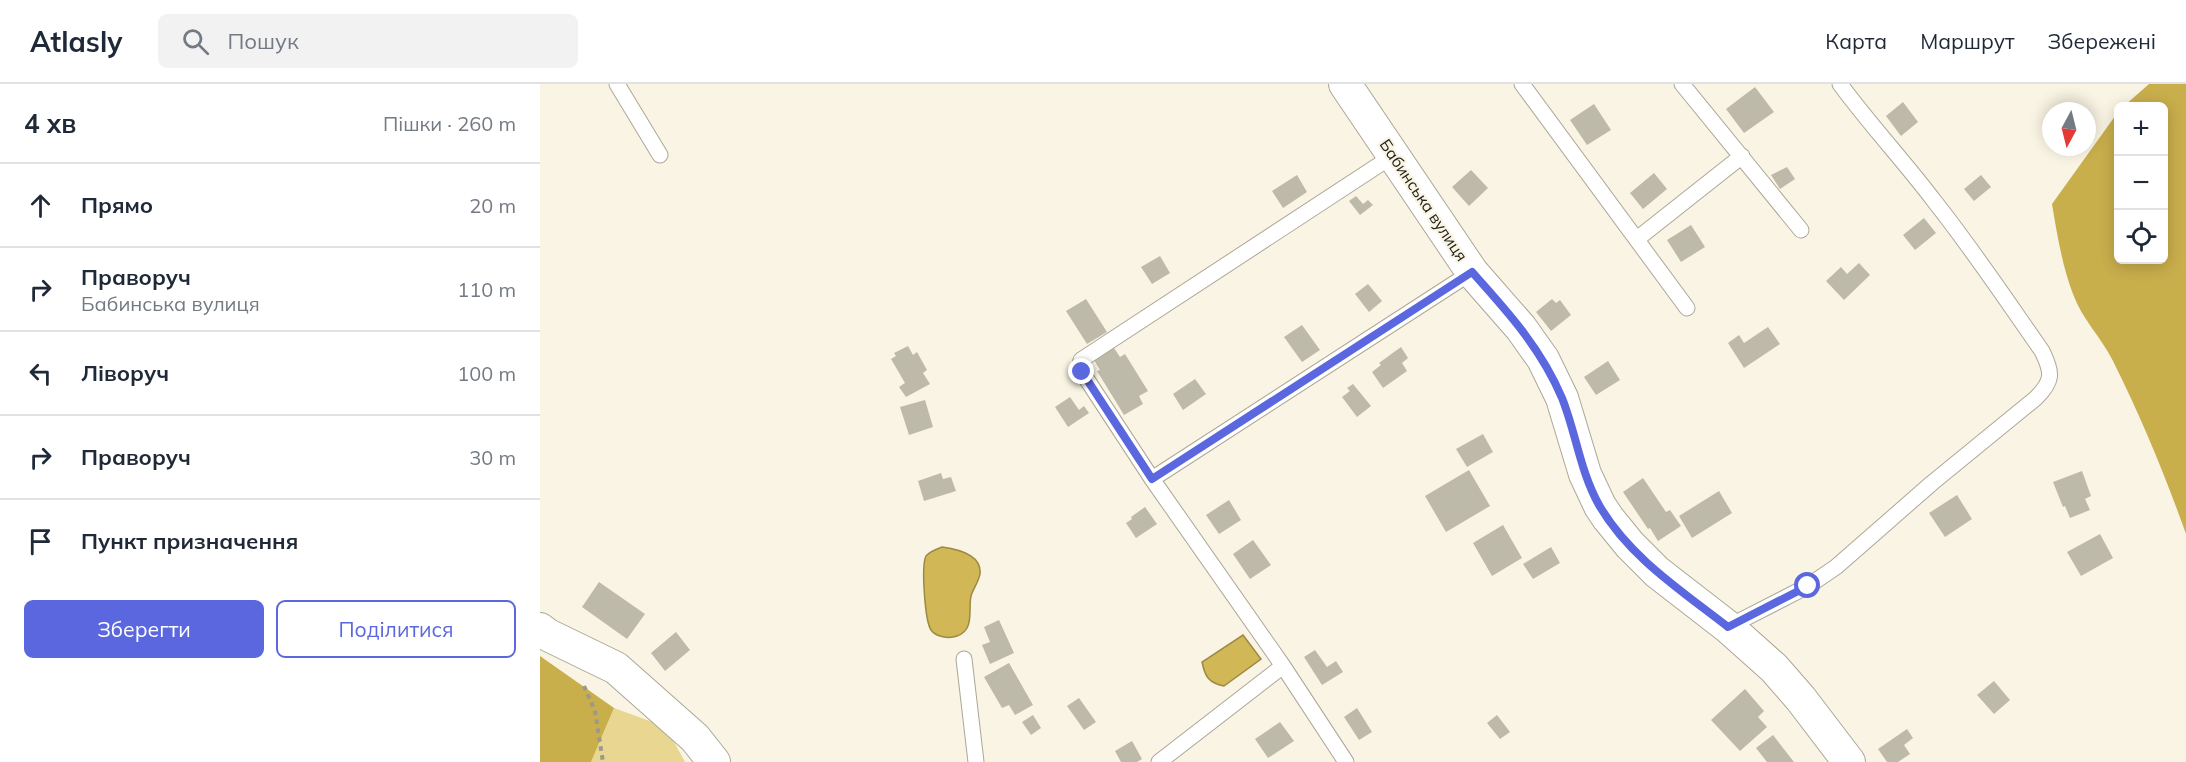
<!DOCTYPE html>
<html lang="uk">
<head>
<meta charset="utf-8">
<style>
  :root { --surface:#fff; --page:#f2f2f3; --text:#1f2937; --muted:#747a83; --line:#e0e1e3; --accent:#5a67de }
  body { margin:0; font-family:Mulish,sans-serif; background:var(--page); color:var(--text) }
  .controls { position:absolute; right:18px; top:18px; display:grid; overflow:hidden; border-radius:9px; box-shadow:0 3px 15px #0003 }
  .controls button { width:54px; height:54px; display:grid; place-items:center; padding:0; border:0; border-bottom:2px solid var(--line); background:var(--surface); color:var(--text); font:30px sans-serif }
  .compass { position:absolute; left:1502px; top:18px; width:54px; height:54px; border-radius:50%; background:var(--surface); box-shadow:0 3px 15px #0003; rotate:187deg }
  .stop { position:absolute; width:18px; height:18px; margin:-14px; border:4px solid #5a67de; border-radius:50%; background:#fff }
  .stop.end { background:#5a67de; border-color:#fff; box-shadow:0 2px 6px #0008 }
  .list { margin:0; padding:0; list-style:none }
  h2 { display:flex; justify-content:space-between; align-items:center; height:78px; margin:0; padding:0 24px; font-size:26px }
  h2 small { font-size:20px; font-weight:400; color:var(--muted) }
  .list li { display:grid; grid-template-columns:39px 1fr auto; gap:18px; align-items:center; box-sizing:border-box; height:84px; padding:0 24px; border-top:2px solid var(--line) }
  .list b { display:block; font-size:22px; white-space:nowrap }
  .list p { margin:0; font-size:20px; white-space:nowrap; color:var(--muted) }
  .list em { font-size:20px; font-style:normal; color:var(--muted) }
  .actions { display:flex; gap:12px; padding:18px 24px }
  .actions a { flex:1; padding:14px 0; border:2px solid var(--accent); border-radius:9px; text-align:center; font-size:21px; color:var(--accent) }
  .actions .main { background:var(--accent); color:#fff }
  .icon { flex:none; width:33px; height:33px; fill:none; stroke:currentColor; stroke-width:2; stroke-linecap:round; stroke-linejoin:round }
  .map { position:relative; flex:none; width:1646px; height:678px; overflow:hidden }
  header { display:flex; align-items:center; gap:36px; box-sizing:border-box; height:84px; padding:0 30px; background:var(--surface); border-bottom:2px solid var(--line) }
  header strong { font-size:28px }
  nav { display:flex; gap:33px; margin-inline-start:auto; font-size:21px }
  .search { width:420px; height:54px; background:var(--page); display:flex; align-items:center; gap:15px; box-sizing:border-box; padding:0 21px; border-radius:9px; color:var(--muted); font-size:22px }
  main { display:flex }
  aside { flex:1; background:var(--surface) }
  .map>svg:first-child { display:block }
  .green { fill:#e9d690 }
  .forest { fill:#c9ae4c }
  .water { fill:#d1b755; stroke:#9c8a44; stroke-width:1.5 }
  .building { fill:#bebaaa }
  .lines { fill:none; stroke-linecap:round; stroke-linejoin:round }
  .service-casing { stroke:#aca797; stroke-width:17 }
  .minor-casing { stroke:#aca797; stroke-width:34 }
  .path { stroke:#9b988c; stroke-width:4; stroke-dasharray:4.5 4.5; stroke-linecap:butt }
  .service { stroke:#fff; stroke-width:15 }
  .minor { stroke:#fff; stroke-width:32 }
  .route { stroke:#5a67de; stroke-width:8 }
  .labels { text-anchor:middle; stroke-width:4.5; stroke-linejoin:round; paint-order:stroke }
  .street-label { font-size:16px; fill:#22211b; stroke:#f9f4e3 }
</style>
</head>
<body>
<header>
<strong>Atlasly</strong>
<div class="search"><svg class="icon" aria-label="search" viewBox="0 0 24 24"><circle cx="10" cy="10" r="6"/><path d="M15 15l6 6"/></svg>Пошук</div>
<nav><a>Карта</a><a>Маршрут</a><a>Збережені</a></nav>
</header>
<main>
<aside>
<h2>4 хв<small>Пішки · 260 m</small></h2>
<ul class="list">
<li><svg class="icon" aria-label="ahead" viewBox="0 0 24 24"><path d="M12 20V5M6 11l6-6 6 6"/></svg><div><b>Прямо</b></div><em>20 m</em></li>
<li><svg class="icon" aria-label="right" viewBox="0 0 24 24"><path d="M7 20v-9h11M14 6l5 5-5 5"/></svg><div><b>Праворуч</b><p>Бабинська вулиця</p></div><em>110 m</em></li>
<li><svg class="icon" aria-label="left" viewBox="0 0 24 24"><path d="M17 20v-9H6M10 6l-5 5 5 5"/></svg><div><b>Ліворуч</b></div><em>100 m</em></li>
<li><svg class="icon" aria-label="right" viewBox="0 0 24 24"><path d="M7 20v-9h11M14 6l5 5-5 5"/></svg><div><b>Праворуч</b></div><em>30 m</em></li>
<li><svg class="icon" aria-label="arrive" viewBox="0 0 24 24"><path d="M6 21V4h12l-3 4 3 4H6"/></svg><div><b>Пункт призначення</b></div></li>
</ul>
<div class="actions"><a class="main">Зберегти</a><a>Поділитися</a></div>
</aside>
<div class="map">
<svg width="1646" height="678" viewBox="0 0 1646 678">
  <rect width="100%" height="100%" fill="#f9f4e3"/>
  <path class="green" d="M74,624l52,19 19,35h-94z"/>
  <path class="forest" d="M1609,0h37v450c-21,-59 -45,-117 -73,-173 -12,-24 -31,-42 -40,-67 -11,-29 -16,-60 -21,-90l66,-92v148h46v-154h-40z
    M0,572l74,52 -23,54h-51z"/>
  <path class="water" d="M402,463c15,2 40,7 38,27 -1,7 -7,15 -9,22 -3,14 4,34 -14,40 -8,3 -21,1 -26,-6 -6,-9 -10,-64 -5,-74 4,-5 11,-7 16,-9z
    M703,551l18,24 -37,27c-15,-3 -19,-9 -22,-24z"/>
  <path class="building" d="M1215,3l19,25 -30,21 -18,-24z
    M1363,18l15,20 -17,14 -15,-20z
    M1054,20l17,26 -24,15 -17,-25z
    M1247,83l8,12 -15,10 -9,-14z
    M931,86l17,18 -19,18 -17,-19z
    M1114,89l13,16 -24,20 -13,-16z
    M757,91l10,17 -24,16 -11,-17z
    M1441,91l10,12 -17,14 -10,-12z
    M816,112l7,8 5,-4 5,5 -13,10 -11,-14z
    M1384,134l12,15 -21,17 -12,-15z
    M1151,141l14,22 -24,15 -14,-22z
    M620,172l10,17 -18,11 -11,-17z
    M1319,179l11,12 -26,25 -18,-19 15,-14 6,7z
    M828,200l14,17 -13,11 -14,-18z
    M546,215l21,33 -20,12 -21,-33z
    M1012,215l4,4 4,-3 11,15 -20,16 -15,-19z
    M762,241l18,25 -18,12 -18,-25z
    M1228,243l12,17 -36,24 -16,-25 11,-8 5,8z
    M368,262l5,9 4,-3 10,18 -4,3 7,11 -24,13 -7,-10 6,-4 -14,-24 5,-3 -2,-3z
    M861,263l7,11 -6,5 5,8 -24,17 -11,-16 9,-7 -2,-2z
    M574,264l6,9 5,-3 23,37 -9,5 4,8 -19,11 -27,-44 3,-1 -6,-10z
    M1068,277l12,19 -24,15 -12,-18z
    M655,295l11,15 -23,16 -10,-16z
    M813,300l18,22 -14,11 -15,-20 8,-6 -3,-3z
    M530,313l9,13 5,-4 5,7 -21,14 -13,-20z
    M385,316l8,27 -24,8 -9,-28z
    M943,350l10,18 -26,15 -11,-18z
    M929,386l21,36 -44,26 -21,-36z
    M1542,387l9,25 -6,3 5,11 -20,8 -5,-12 -2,1 -10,-25z
    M401,389l2,6 8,-2 5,14 -32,10 -6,-20z
    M1103,394l23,34 4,-2 11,16 -23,15 -8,-13 -2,1 -25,-37z
    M1179,407l13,22 -40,25 -13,-22z
    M1417,411l15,24 -27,18 -16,-24z
    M689,416l12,20 -22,14 -13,-19z
    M605,423l12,17 -21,14 -10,-15 6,-4 -1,-2z
    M963,441l19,33 -30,18 -19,-33z
    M1560,450l13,24 -32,18 -14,-24z
    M713,456l18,25 -21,14 -17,-25z
    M1011,463l9,16 -27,16 -10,-15z
    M59,498l46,32 -18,25 -45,-32z
    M459,536l15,33 -24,11 -8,-19 8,-3 -6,-15z
    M136,548l14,18 -25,21 -14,-18z
    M775,566l12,17 9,-6 7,11 -21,13 -18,-28z
    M469,579l24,42 -18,10 -6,-10 -7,3 -18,-31z
    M1454,597l16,19 -16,14 -17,-19z
    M1205,605l19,22 -6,6 9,10 -27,24 -29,-31z
    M539,614l17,24 -12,8 -17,-24z
    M817,624l15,24 -13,8 -15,-23z
    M493,631l8,13 -10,7 -9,-13z
    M957,631l13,17 -10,7 -13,-16z
    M740,638l14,19 -26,17 -13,-19z
    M1367,645l6,9 -9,7 6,9 -12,8h-11l-9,-13z
    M1233,651l21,27h-27l-11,-14z
    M592,657l10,18 -5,3h-16l-6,-11z"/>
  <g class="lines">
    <g class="service-casing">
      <path id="service" d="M77,0l43,71
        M982,0l165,224
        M1142,0l119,146
        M1097,155l105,-83
        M612,395l-70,-107 -2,-6 1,-6 313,-205
        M1188,543l80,-41 28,-19 96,-84 104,-85c17,-17 17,-25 6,-47 -35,-50 -69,-101 -107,-149 -30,-40 -65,-77 -95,-118
        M424,575l12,103
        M619,678l124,-96
        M806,678l-63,-96 -131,-187 320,-207"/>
    </g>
    <g class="minor-casing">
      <path id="minor" d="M805,0l127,188 49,56 22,31 19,39 23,76 15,32 8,12 22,27 27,27 71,55 46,41 27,31 48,63
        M0,545l8,6 68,33 79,70 19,24"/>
    </g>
    <path class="path" d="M44,602l11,25 8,51"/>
    <use href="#service" class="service"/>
    <use href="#minor" class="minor"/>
  </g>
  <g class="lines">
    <path class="route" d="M542,288l70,107 320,-207c35,39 69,76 90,126 14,35 18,73 37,107 30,52 83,86 129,122l80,-41"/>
  </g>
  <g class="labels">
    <g class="street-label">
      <text transform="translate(884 116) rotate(56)" y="6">Бабинська вулиця</text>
    </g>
  </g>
</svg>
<div class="controls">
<button>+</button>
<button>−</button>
<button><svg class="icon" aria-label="locate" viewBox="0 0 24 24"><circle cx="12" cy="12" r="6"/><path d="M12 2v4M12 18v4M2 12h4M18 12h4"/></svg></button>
</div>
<svg class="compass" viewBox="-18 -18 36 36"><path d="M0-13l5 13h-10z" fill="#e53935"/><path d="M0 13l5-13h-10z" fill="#747a83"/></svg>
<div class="stop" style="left:1268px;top:502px"></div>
<div class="stop end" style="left:542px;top:288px"></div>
</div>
</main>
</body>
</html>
